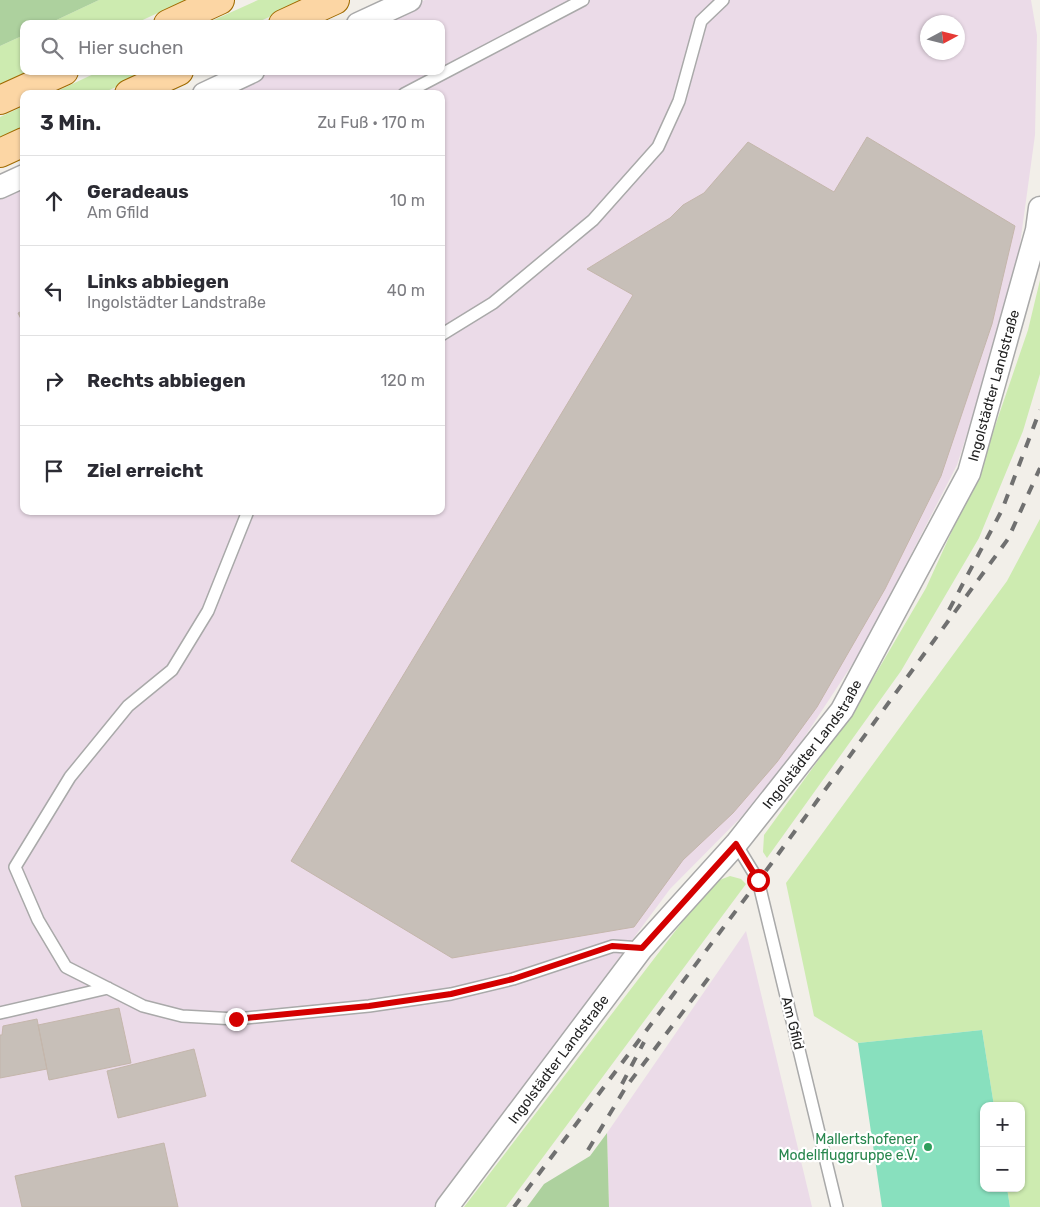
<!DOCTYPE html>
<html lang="de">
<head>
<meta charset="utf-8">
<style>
  :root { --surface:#fff; --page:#f2f2f3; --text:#2b2b33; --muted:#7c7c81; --line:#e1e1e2 }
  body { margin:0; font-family:Rubik,sans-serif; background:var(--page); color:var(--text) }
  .controls { position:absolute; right:15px; bottom:15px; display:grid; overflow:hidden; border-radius:10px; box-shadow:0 1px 4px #0004 }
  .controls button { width:45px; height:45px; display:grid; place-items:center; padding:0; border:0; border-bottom:1px solid var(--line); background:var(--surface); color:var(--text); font:25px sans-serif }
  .compass { position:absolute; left:920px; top:15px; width:45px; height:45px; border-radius:50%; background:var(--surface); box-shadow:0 1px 4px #0004; rotate:83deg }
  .stop { position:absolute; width:15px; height:15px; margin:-11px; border:4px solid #d40000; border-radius:50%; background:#fff }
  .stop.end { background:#d40000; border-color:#fff; box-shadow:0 1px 5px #0008 }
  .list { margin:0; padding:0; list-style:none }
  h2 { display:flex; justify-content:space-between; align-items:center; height:65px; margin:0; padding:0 20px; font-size:21px }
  h2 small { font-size:16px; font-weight:400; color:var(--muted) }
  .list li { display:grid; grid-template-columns:32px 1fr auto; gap:15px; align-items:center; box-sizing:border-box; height:90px; padding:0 20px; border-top:1px solid var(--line) }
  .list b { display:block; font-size:19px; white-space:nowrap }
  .list p { margin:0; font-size:16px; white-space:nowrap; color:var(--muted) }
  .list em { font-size:16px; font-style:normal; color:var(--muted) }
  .icon { flex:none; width:28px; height:28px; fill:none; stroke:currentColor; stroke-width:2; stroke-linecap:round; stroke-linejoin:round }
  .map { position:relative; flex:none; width:1040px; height:1207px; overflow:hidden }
  .search { position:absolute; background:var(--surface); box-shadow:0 1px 4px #0004; left:20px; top:20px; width:425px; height:55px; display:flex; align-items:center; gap:12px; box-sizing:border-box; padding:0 18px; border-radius:10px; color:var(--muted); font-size:19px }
  .panel { position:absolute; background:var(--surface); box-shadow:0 1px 4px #0004; left:20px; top:90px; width:425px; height:425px; border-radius:10px }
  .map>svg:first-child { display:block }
  .industrial { fill:#ebdbe8; fill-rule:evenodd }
  .grass { fill:#cdebb0 }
  .forest { fill:#add19e }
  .pitch { fill:#88e0be }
  .building { fill:#c7bfb8; stroke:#c4b6ab }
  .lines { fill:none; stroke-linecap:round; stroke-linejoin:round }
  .lane-casing { stroke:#a9a9a9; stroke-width:14 }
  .street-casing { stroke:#a9a9a9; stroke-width:25 }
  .primary-casing { stroke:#a06b00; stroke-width:30 }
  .lane { stroke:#fff; stroke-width:11 }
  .street { stroke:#fff; stroke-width:22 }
  .primary { stroke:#fcd6a4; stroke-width:28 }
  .rail { stroke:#707070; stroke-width:4; stroke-dasharray:10 10; stroke-linecap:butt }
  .route { stroke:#d40000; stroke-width:6 }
  .leisure-dot { fill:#2e9e5b; stroke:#fff; stroke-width:2 }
  .labels { text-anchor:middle; stroke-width:4.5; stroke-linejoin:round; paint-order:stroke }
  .street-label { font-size:14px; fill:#222; stroke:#fff }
  .leisure-label { font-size:14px; fill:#27864d; stroke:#fff; text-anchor:end }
</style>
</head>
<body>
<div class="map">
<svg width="1040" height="1207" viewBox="0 0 1040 1207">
  <rect width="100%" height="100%" fill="#f2efe9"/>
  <path class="industrial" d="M425,0h606l6,35 -2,100 -21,153 -57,177 -94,183 -90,137 -103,104 -236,318h-434v-1013l24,-11v328h417v-417h-222l50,-23h172v-47h-68zM928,22h30v30h-30z
    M746,931l66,276h-203l-2,-74z"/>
  <path class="grass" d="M99,0h87l-52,24h-86z
    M258,0h48l-52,24h-49z
    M24,35v36h5l-29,13v-38z
    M100,71h50l-49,23h-50z
    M24,106v23l-24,10v-22z
    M1040,280v94l-17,57 -44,107 -78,133 -134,187 -4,-6 1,-17 90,-124 72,-123 55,-121 47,-137z
    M1040,519v688h-30l-3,-19h14v-82h-27l-12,-76 -124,13 -44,-27 -28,-133 221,-302z
    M730,876l11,3 5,5 -240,323h-42l248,-324z"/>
  <path class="forest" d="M0,0h99l-51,24h-24v11l-24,11z
    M607,1133l2,74h-82l17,-23 46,-28z"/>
  <path class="pitch" d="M982,1030l12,76h-10v82h23l3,19h-128l-24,-164z"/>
  <path class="building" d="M867,137l148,89 -23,98 -51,152 -56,113 -68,118 -40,55 -44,51 -50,47 -49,67 -182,31 -161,-97 342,-566 -46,-26 83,-51 13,-13 21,-12 44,-51 86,50z
    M24,310v15l-6,-12z
    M119,1008l12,55 -82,17 -11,-55z
    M37,1019l10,50 -47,9v-43h2l1,-9z
    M194,1049l12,47 -88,22 -11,-47z
    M164,1143l14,64h-156l-7,-31z"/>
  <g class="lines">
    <g class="lane-casing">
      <path id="lane" d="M404,94l179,-94
        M441,335l52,-32 100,-83 65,-73 21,-46 22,-80 22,-21
        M248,511l-40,100 -36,59 -44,36 -58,71 -55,90 23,53 28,47 77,39 39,10 54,3 133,-13 82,-12 62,-15 100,-33 29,2
        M736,844l22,36 79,327
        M0,1013l108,-25"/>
    </g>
    <g class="street-casing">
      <g id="street">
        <path d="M358,24l52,-24"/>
        <path d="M204,94l49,-23"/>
        <path d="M0,187l24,-11"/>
        <path id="s1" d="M447,1207l195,-259 94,-104 106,-134 127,-237 68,-243 3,-22"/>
      </g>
    </g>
    <g class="primary-casing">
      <path id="primary" d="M168,24l52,-24
        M283,24l52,-24
        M129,94l50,-23
        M0,100l64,-29
        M0,153l24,-11"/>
    </g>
    <use href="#lane" class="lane"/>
    <use href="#street" class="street"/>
    <use href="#primary" class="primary"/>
    <path class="rail" d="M949,610l53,-100 38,-100
      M622,1084l22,-42
      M588,1150l38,-63 84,-111
      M514,1207l257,-343 237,-325 32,-71"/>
  </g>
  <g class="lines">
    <path class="route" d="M236,1019l133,-13 82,-12 62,-15 99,-33 30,2 94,-104 22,36"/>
  </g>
  <circle class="leisure-dot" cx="928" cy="1147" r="5"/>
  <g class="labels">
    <g class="street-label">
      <text dy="5" stroke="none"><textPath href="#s1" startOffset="995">Ingolstädter Landstraße</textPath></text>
      <text dy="5" stroke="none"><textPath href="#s1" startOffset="590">Ingolstädter Landstraße</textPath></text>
      <text transform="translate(793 1023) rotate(76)" y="5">Am Gfild</text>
      <text dy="5" stroke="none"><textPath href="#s1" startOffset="185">Ingolstädter Landstraße</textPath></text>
    </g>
    <g class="leisure-label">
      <text x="918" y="1144">Mallertshofener<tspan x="918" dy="16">Modellfluggruppe e.V.</tspan></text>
    </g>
  </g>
</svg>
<div class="controls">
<button>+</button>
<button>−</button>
</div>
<svg class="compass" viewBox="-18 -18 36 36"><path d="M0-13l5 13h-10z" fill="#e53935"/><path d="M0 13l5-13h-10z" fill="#7c7c81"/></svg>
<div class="stop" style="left:758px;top:880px"></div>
<div class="stop end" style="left:236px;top:1019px"></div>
<div class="search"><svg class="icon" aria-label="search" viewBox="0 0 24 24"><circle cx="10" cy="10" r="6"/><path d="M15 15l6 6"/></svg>Hier suchen</div>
<section class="panel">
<h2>3 Min.<small>Zu Fuß · 170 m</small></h2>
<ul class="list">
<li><svg class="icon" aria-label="ahead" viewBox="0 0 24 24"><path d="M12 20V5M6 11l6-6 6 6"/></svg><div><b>Geradeaus</b><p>Am Gfild</p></div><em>10 m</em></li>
<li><svg class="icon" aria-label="left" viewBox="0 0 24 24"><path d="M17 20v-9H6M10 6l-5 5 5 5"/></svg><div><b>Links abbiegen</b><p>Ingolstädter Landstraße</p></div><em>40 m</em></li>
<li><svg class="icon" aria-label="right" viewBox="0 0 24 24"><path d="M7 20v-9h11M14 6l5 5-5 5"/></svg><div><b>Rechts abbiegen</b></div><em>120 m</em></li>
<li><svg class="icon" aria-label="arrive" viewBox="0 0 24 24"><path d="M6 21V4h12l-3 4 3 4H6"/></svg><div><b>Ziel erreicht</b></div></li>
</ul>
</section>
</div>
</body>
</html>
